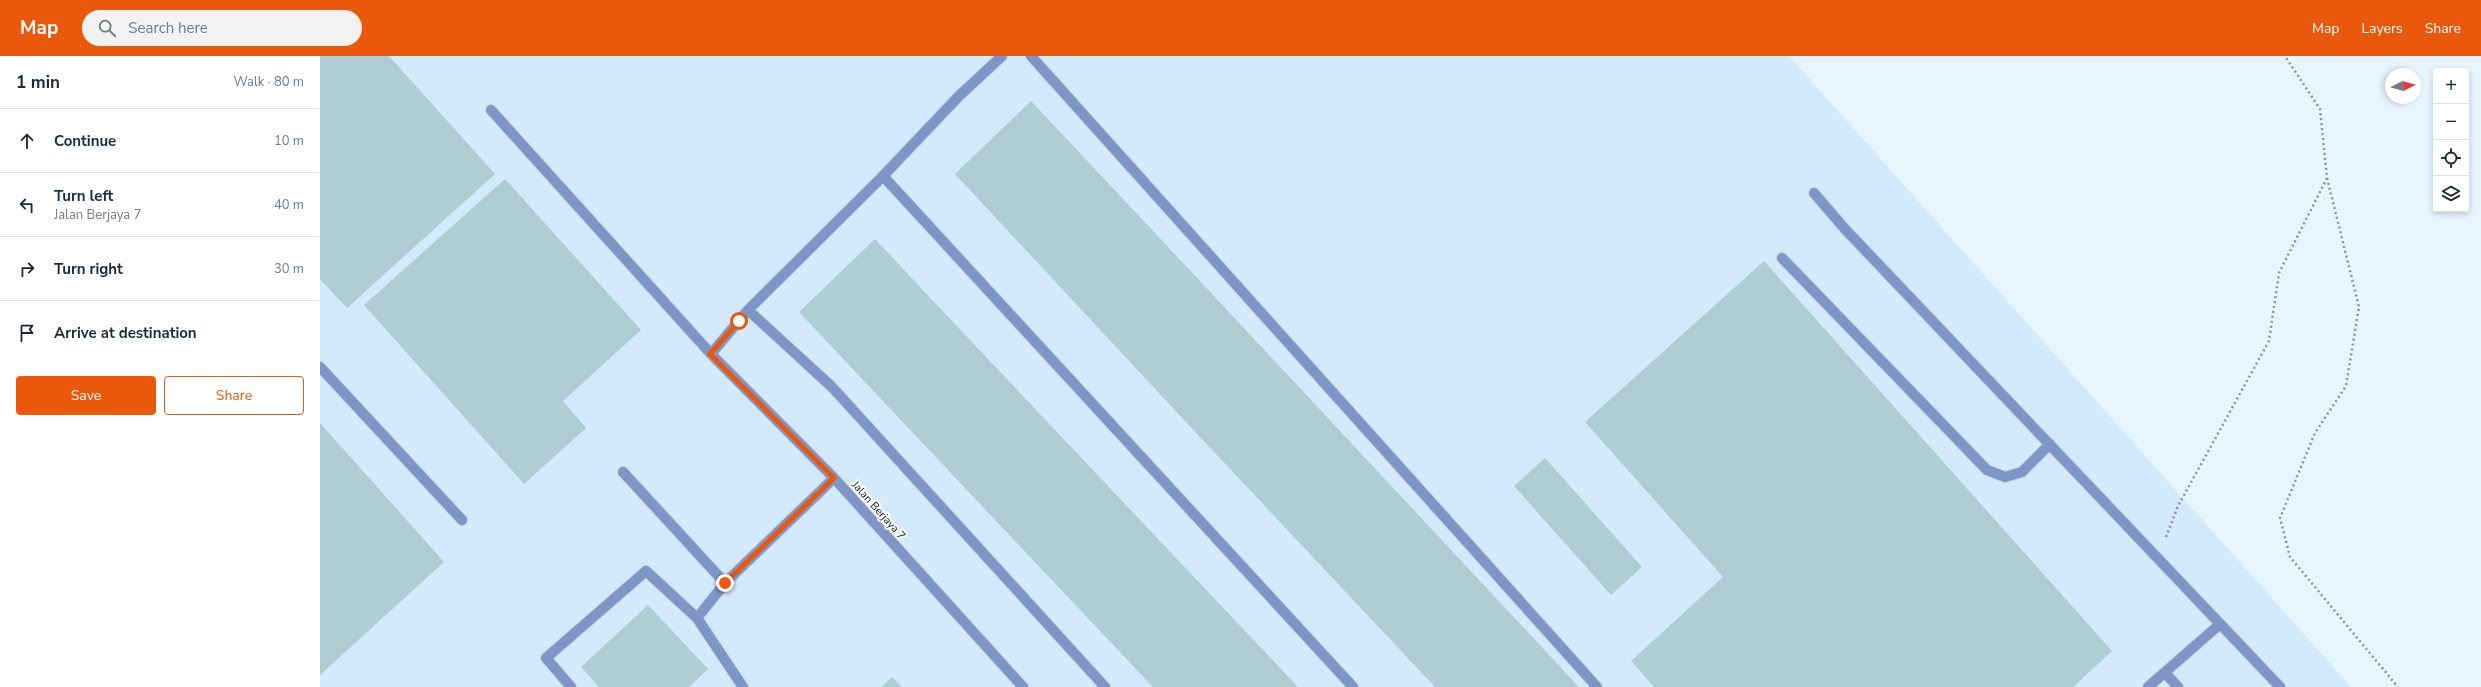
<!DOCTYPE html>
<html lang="en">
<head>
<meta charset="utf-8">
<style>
  :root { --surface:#fff; --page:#f2f2f3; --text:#1f2937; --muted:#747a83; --line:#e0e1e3; --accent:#ea580c }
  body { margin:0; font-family:"Nunito Sans",sans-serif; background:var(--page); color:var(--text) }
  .controls { position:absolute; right:12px; top:12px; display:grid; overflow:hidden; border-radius:4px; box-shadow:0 2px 6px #0003 }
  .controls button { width:36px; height:36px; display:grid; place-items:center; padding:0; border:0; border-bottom:1px solid var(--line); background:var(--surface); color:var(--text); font:20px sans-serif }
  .compass { position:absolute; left:2065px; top:12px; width:36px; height:36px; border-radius:50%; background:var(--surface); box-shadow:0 2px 6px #0003; rotate:84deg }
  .stop { position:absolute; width:12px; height:12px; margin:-9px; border:3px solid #ea580c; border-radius:50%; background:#fff }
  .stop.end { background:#ea580c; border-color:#fff; box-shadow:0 1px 4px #0008 }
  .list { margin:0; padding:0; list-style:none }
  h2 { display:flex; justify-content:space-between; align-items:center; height:52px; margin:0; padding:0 16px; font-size:17px }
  h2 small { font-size:13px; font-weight:400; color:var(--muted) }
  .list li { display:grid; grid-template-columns:26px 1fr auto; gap:12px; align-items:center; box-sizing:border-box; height:64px; padding:0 16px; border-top:1px solid var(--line) }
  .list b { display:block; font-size:15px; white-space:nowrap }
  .list p { margin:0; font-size:13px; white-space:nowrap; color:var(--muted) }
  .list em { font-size:13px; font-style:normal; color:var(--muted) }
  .actions { display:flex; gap:8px; padding:12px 16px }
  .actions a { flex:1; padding:9px 0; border:1px solid var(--accent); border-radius:4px; text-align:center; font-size:14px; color:var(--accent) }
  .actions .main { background:var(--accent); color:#fff }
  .icon { flex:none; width:22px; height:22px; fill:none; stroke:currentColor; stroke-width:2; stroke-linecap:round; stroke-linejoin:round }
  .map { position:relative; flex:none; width:2161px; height:631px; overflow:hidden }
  header { display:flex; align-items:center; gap:24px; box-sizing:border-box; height:56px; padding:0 20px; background:var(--accent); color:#fff }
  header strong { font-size:19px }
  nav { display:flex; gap:22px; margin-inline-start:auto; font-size:14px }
  .search { width:280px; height:36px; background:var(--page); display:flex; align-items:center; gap:10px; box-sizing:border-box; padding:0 14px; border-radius:22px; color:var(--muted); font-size:15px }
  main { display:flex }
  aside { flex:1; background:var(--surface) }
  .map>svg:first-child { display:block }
  .built { fill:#d2eafb }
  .building { fill:#afcdd2 }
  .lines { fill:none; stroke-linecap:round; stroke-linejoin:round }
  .service-casing { stroke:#c3d1d9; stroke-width:12 }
  .minor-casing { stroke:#c3d1d9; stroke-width:12 }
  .path { stroke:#89959c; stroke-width:2.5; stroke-dasharray:2 3; stroke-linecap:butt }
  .service { stroke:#8095c7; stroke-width:10 }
  .minor { stroke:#8095c7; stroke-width:10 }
  .route { stroke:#ea580c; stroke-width:5 }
  .labels { text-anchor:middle; stroke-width:4; stroke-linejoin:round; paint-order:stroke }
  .street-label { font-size:11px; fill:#091116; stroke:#fff }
</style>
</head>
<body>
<header>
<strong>Map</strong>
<div class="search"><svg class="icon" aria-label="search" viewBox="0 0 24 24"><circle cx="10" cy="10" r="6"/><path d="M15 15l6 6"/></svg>Search here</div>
<nav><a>Map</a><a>Layers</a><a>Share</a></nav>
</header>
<main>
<aside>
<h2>1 min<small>Walk · 80 m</small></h2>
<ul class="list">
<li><svg class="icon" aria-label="ahead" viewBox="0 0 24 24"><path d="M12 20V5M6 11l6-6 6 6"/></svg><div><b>Continue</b></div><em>10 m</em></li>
<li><svg class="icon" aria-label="left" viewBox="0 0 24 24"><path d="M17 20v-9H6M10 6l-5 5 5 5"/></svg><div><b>Turn left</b><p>Jalan Berjaya 7</p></div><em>40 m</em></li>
<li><svg class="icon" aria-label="right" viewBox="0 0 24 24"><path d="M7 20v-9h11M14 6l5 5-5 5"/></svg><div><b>Turn right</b></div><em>30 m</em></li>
<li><svg class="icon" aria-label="arrive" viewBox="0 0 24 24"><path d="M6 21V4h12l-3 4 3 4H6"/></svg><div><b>Arrive at destination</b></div></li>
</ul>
<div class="actions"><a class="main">Save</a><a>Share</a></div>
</aside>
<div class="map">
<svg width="2161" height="631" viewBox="0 0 2161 631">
  <rect width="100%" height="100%" fill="#e7f5fe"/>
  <path class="built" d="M0,0h1469l562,631h-2031z"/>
  <path class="building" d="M0,0h69l106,118 -148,134 -27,-29z
    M711,45l154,164 394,422h-144l-250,-266 -230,-247z
    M185,123l136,151 -78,71 23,27 -62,56 -160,-179z
    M555,183l77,82 346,366h-145l-122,-129 -232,-246z
    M1444,205l348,390 -39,36h-419l-23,-26 92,-84 -138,-155z
    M0,367l124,139 -124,113z
    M1225,402l97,109 -31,28 -97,-109z
    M328,549l60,64 -19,18h-90l-18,-20z
    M572,621l10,10h-21z"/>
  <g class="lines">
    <g class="service-casing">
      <path id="service" d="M711,0l566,631
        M171,54l220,244 123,124 189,209
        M1462,202l205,212 18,7 17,-5 28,-28
        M428,254l84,77 273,300
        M391,298l37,-44 135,-134
        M0,311l142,153
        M303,416l102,111 109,-105
        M405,527l-28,35 46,69
        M1845,617l13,14
        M251,631l-25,-29 100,-87 51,47
        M1828,631l72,-63"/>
    </g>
    <g class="minor-casing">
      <path id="minor" d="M682,0l-43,40 -76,80 470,511
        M1494,137l31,36 435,458"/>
    </g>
    <path class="path" d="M2007,122l32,129 -13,79 -31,47 -35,85 10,39 108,130
      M1846,481l12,-31 91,-165 10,-68 48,-95 -7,-69 -35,-53"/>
    <use href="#service" class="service"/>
    <use href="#minor" class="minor"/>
  </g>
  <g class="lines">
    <path class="route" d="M405,527l109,-105 -124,-124 29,-33"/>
  </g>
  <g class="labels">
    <g class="street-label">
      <text transform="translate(559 454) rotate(48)" y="4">Jalan Berjaya 7</text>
    </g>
  </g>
</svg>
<div class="controls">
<button>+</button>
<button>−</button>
<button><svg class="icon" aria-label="locate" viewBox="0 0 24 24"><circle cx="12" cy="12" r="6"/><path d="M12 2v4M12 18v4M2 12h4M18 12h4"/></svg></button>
<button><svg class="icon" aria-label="layers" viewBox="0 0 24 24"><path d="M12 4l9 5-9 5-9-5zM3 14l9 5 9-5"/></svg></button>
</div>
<svg class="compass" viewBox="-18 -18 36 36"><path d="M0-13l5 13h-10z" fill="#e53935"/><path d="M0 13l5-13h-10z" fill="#747a83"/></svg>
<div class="stop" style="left:419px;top:265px"></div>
<div class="stop end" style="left:405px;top:527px"></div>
</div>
</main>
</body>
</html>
